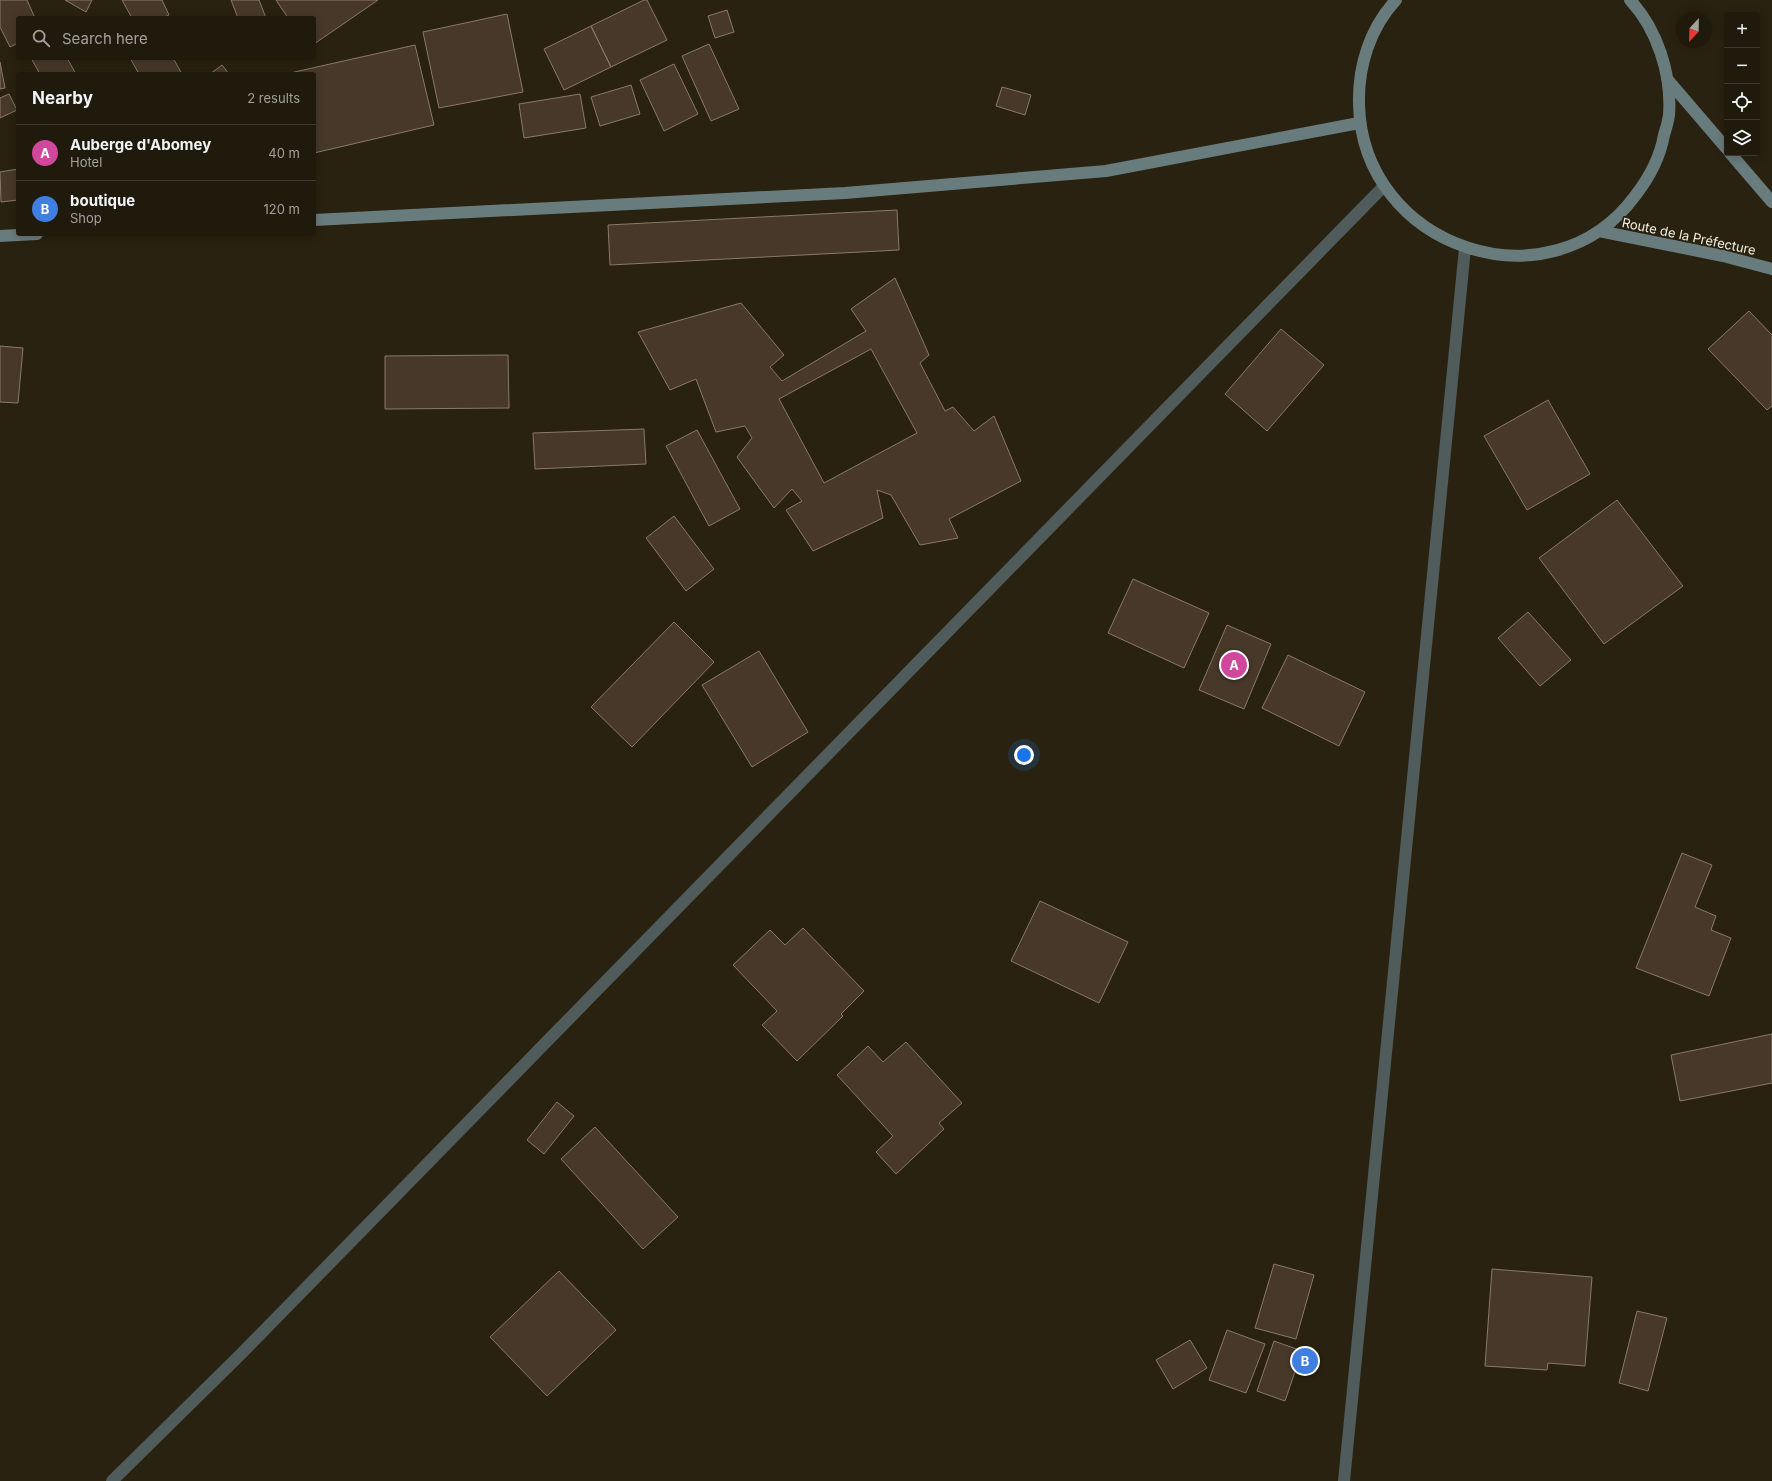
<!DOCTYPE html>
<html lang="en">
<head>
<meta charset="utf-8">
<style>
  :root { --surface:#1f1a0c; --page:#272315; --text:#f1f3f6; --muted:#a1a19d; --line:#3c382d; --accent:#0b8043 }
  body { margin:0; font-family:Inter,sans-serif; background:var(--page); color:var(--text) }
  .controls { position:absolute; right:12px; top:12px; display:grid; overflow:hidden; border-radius:4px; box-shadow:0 2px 10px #0003 }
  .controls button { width:36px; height:36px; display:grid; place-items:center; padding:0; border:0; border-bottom:1px solid var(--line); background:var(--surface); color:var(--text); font:20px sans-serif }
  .compass { position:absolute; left:1676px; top:12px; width:36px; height:36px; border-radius:50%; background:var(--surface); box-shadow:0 2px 10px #0003; rotate:202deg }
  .you { position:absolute; left:1024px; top:755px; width:14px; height:14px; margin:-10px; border:3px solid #fff; border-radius:50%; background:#1a73e8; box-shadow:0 0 0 6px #1a73e833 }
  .badge { display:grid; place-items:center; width:26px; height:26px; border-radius:50%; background:var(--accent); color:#fff; font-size:13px; font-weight:700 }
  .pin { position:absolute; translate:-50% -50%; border:2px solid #fff; box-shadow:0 1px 4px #0006 }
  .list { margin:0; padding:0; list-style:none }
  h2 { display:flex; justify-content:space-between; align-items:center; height:52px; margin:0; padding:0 16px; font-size:17px }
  h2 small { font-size:13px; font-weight:400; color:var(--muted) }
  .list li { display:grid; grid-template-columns:26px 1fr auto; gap:12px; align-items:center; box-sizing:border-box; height:56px; padding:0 16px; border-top:1px solid var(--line) }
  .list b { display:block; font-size:15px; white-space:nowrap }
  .list p { margin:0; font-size:13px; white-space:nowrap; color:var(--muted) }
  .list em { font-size:13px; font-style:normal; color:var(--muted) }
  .icon { flex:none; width:22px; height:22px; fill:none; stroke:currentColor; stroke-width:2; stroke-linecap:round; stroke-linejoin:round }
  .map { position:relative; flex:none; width:1772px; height:1481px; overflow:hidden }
  .search { position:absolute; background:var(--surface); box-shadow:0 2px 10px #0003; left:16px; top:16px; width:300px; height:44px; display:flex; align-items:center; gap:10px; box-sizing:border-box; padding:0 14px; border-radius:4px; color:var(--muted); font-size:15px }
  .panel { position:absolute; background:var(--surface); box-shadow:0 2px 10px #0003; left:16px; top:72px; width:300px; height:164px; border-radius:4px }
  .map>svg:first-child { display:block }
  .building { fill:#47382a; stroke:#8b796a; fill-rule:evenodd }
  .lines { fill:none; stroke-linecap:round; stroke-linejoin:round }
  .lane { stroke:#505c5c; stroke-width:12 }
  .street { stroke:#505c5c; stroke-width:12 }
  .secondary { stroke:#697c7d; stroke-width:12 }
  .labels { text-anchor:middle; stroke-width:3.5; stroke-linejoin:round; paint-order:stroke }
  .street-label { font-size:13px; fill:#f4efe4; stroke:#292210 }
</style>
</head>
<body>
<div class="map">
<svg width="1772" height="1481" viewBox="0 0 1772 1481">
  <rect width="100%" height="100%" fill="#292210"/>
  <path class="building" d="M0,0h27l8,18h-17v25l-8,4 -10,-20z
    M65,0h27l-6,12z
    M122,0h40l7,15 -7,3h-30z
    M231,0h28l7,18h-28z
    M276,0h102l-64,44v-26h-26z
    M644,0h3l20,40 -56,27 -20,-41z
    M727,10l7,22 -19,6 -7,-22z
    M507,14l16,78 -84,16 -16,-76z
    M591,26l20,41 -47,23 -20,-41z
    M709,44l30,65 -28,12 -29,-65z
    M415,45l19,80 -120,28v-79l-24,-1z
    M31,58h36l9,16h-36z
    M130,58h43l9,16h-43z
    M0,62l5,26 -5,1z
    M674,64l24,50 -34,17 -24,-51z
    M222,65l7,9h-19z
    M631,85l9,29 -40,12 -9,-29z
    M1002,87l29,8 -6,20 -29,-9z
    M9,94l8,16 -17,8v-20z
    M580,94l6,34 -62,10 -5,-34z
    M18,169v31l-17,2 -1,-30z
    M897,210l2,40 -289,15 -2,-40z
    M895,278l34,77 -9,8 25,48 8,-4 21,24 20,-15 27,65 -72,38 9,19 -38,7 -29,-50 -14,-5 6,28 -70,33 -27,-41 16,-9 -10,-12 -18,19 -37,-51 15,-19 -7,-12 -29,6 -20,-53 -26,11 -32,-58 103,-29 43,52 -14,12 12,14 84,-50 -15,-22zM871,349l46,84 -93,50 -45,-84z
    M1749,311l23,24v71l-5,4 -59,-61z
    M1281,329l43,36 -57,66 -42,-37z
    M0,346l23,2 -5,55 -18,-1z
    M508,355l1,53 -124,1v-53z
    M1548,400l42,74 -63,36 -43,-74z
    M644,429l2,35 -111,5 -2,-36z
    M697,430l43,79 -31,17 -43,-80z
    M1617,500l66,86 -79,58 -65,-86z
    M674,516l40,53 -28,22 -40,-53z
    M1133,579l76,34 -25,55 -76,-35z
    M1528,612l43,48 -31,26 -42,-48z
    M674,622l40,40 -82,85 -41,-40z
    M1227,625l44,19 -27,65 -45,-19z
    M759,651l49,81 -56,35 -50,-82z
    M1288,655l77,37 -26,54 -77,-38z
    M1682,853l30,12 -17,42 21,9 -5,14 20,8 -22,58 -73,-28z
    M1040,901l88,41 -29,61 -88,-42z
    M803,928l61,63 -23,23 2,2 -46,45 -35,-36 15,-14 -44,-46 37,-35 15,15z
    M1772,1034v49l-92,18 -9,-46z
    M906,1042l56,61 -23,20 5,6 -48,45 -20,-22 17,-16 -56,-61 31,-29 15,16z
    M557,1102l17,14 -30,38 -17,-14z
    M595,1127l83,90 -35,32 -82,-90z
    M1274,1264l40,11 -18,64 -41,-11z
    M1492,1269l100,8 -7,89 -37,-3 -1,7 -62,-4z
    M559,1271l57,59 -69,66 -57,-59z
    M1637,1311l30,7 -19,73 -29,-8z
    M1227,1330l38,14 -19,49 -37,-13z
    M1190,1340l17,28 -34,21 -17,-29z
    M1274,1341l28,10 -17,50 -28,-10z"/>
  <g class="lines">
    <path class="lane" d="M112,1481l129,-127 1143,-1168"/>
    <path class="street" d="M1344,1481l121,-1233"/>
    <path class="secondary" d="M1396,0c-26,28 -38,66 -37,104 3,144 191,207 276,92 14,-18 25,-38 29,-61 2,-6 4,-13 5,-20 3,-41 -12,-86 -39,-115
      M1667,79l60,70
      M1730,153l42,49
      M314,220l531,-27 261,-22 253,-48
      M1599,231l124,25 49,13
      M0,236l37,-2"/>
  </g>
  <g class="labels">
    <g class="street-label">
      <text transform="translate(1689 236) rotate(12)" y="5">Route de la Préfecture</text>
    </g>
  </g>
</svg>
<div class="controls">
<button>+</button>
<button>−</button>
<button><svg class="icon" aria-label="locate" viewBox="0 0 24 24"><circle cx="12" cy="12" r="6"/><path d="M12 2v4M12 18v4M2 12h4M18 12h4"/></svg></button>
<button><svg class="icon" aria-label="layers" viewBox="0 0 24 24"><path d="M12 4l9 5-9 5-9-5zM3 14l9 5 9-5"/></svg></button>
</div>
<svg class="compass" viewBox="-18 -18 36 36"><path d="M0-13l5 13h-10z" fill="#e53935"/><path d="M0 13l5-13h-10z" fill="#a1a19d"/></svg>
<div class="you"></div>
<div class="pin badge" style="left:1234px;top:665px;background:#d1479c">A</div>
<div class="pin badge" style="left:1305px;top:1361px;background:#3f7fe0">B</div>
<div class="search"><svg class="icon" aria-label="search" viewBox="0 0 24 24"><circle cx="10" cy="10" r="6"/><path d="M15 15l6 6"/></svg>Search here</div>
<section class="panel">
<h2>Nearby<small>2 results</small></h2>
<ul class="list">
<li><span class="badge" style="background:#d1479c">A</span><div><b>Auberge d'Abomey</b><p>Hotel</p></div><em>40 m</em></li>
<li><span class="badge" style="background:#3f7fe0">B</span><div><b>boutique</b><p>Shop</p></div><em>120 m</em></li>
</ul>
</section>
</div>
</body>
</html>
